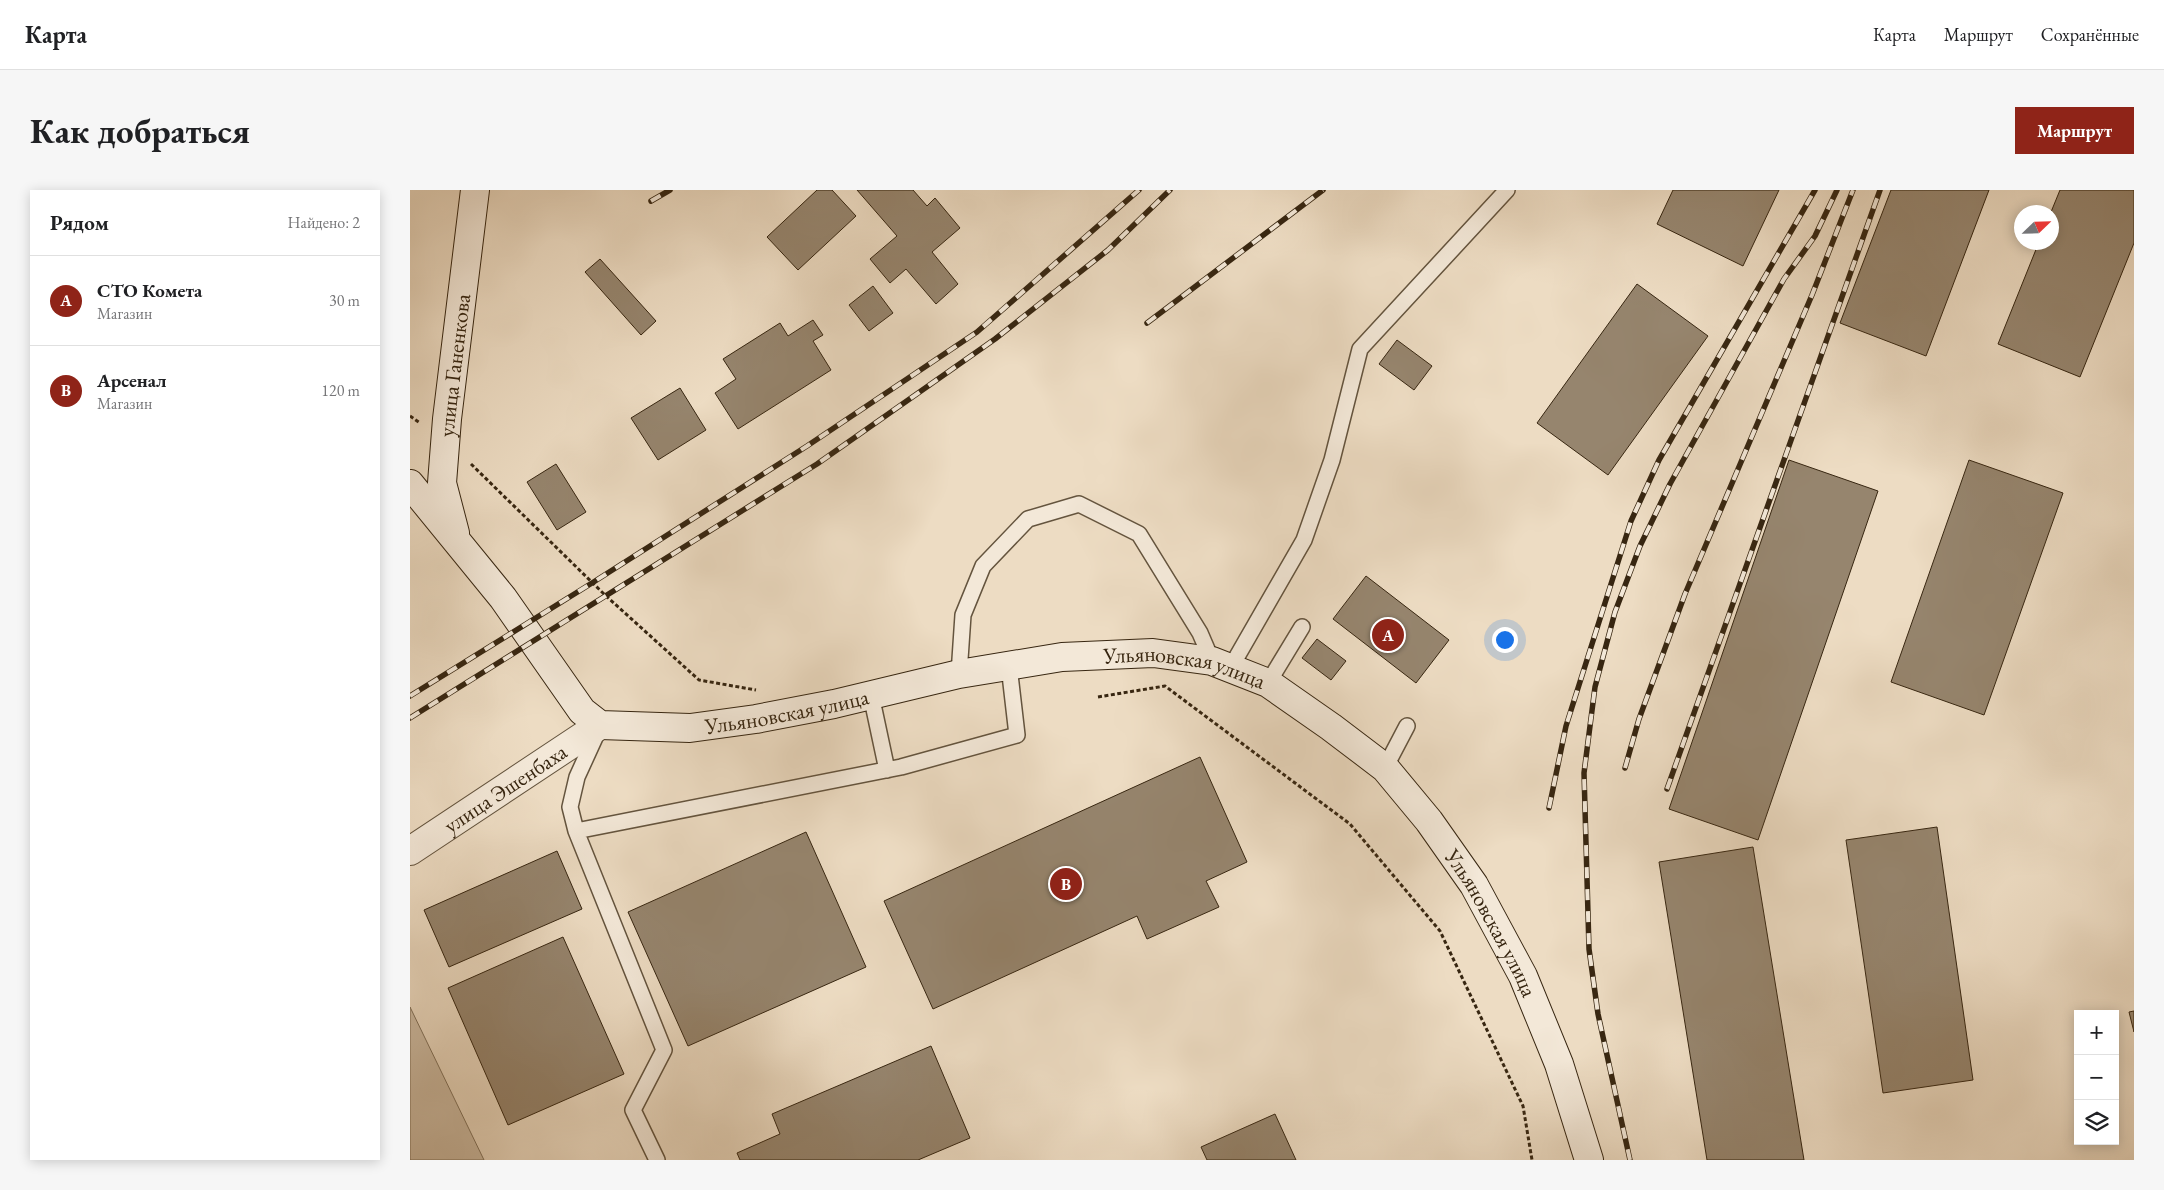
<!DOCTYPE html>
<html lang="ru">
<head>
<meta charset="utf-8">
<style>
  :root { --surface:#fff; --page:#f6f6f6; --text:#202124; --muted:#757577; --line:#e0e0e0; --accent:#8f2418 }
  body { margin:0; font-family:"EB Garamond",serif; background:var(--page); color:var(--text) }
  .controls { position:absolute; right:15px; bottom:15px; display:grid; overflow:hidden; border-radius:0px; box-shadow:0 2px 12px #0003 }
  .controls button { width:45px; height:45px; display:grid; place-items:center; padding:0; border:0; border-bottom:1px solid var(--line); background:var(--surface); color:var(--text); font:25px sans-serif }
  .compass { position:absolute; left:1604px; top:15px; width:45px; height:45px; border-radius:50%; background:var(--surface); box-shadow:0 2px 12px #0003; rotate:67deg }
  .you { position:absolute; left:1094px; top:449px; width:18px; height:18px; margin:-12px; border:4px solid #fff; border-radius:50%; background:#1a73e8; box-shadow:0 0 0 8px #1a73e833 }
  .badge { display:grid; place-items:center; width:32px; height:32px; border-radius:50%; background:var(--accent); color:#fff; font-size:16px; font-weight:700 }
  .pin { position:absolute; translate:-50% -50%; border:2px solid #fff; box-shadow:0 1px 5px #0006 }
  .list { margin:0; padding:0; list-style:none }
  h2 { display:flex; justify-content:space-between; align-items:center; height:65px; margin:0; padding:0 20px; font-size:21px }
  h2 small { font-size:16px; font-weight:400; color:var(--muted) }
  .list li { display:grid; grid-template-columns:32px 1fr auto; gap:15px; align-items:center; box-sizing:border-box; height:90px; padding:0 20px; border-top:1px solid var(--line) }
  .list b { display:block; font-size:19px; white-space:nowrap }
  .list p { margin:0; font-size:16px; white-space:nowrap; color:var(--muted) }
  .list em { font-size:16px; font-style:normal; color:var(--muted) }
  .icon { flex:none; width:28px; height:28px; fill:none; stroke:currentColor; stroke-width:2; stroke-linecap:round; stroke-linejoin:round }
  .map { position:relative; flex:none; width:1724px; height:970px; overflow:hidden; border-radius:0px }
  header { display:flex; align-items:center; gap:30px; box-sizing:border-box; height:70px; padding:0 25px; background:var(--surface); border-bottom:1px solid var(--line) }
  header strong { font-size:24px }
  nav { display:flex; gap:28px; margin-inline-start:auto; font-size:18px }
  .intro { display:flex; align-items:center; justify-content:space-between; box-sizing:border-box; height:120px; padding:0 30px }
  h1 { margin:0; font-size:35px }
  .button { padding:12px 22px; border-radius:0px; background:var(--accent); color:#fff; font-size:18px; font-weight:700 }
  main { display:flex; gap:30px; padding:0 30px }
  aside { flex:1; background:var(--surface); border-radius:0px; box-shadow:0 2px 12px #0003 }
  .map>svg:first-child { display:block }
  .green { fill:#cebda5; stroke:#82725b }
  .building { fill:#96856e; stroke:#372611 }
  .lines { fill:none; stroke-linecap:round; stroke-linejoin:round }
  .lane-casing { stroke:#64543e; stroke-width:18 }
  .street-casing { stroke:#64543e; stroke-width:30 }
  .secondary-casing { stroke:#372611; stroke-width:30 }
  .path { stroke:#372611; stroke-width:3; stroke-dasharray:4 2.5; stroke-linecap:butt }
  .lane { stroke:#f3e8d8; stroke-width:15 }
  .street { stroke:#f3e8d8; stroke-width:28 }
  .secondary { stroke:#f3e8d8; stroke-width:28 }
  .rail-casing { stroke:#372611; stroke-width:5.5 }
  .rail { stroke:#f3e8d8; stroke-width:4; stroke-dasharray:11; stroke-linecap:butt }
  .labels { text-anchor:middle; stroke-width:4.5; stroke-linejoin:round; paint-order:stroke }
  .street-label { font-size:22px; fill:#372611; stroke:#f3e8d8 }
</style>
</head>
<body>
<header>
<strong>Карта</strong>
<nav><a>Карта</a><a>Маршрут</a><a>Сохранённые</a></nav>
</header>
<div class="intro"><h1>Как добраться</h1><a class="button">Маршрут</a></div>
<main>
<aside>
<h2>Рядом<small>Найдено: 2</small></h2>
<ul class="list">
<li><span class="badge">A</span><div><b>СТО Комета</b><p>Магазин</p></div><em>30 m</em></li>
<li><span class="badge">B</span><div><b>Арсенал</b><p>Магазин</p></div><em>120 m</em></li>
</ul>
</aside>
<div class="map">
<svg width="1724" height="970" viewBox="0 0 1724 970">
  <rect width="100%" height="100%" fill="#eddcc3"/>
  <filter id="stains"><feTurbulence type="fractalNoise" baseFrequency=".004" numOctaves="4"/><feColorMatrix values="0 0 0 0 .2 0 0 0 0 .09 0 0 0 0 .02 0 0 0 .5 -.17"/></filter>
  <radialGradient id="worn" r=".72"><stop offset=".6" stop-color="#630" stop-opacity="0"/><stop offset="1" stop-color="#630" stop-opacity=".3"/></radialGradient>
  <path class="green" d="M0,817l74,153h-74z"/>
  <path class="building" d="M407,0h15l24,26 -58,54 -31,-33z
    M447,0h56l14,16 8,-8 25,30 -28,24 26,32 -22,20 -30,-35 -16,14 -20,-24 27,-23z
    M1263,0h106l-36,76 -86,-42z
    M1481,0h98l-63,166 -86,-33z
    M1650,0h74v53l-54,134 -82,-33 41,-102h13l-1,-30z
    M190,69l56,62 -15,14 -56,-63z
    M1227,94l71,52 -100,139 -71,-52z
    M463,96l20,27 -24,18 -20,-26z
    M403,130l10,15 -10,6 18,29 -93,59 -23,-36 21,-14 -13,-20 57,-36 8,13z
    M987,150l35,26 -18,24 -35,-26z
    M270,198l26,42 -48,30 -27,-42z
    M1379,270l89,31 -120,349 -89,-31z
    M1559,270l94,33 -79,222 -93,-33z
    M146,274l30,48 -29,18 -30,-48z
    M956,386l83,64 -33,43 -83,-64z
    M907,449l29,22 -15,19 -29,-22z
    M790,567l47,105 -41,19 13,26 -72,32 -10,-23 -204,93 -49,-108z
    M1527,637l36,253 -90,13 -37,-253z
    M396,642l60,135 -178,79 -60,-134z
    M1343,657l51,313h-97l-48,-298z
    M147,661l25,58 -133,58 -25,-57z
    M153,747l61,137 -116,51 -60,-137z
    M1724,821v21l-5,-20z
    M521,856l39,92 -52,22h-178l-3,-7 43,-19 -8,-20z
    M865,924l21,46h-89l-6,-13z"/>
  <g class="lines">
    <g class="lane-casing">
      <path id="lane" d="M821,477l73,-127 28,-80 28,-111 147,-159
        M549,484l4,-59 20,-49 45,-47 51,-15 60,30 61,99 12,28
        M858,493l34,-56
        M461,505l16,75
        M188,541l-21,46 -7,30 6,24 88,219 -31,60 24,50
        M975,578l22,-42
        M166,641l325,-64 116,-32 -8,-69"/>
    </g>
    <g class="street-casing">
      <g id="street">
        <path id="s1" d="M0,661l190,-126"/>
      </g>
    </g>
    <g class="secondary-casing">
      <g id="secondary">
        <path id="s2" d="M0,294l93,114 79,113 18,14 90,3 66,-9 78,-15 125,-30 103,-17 91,-4 59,8 56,22 63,44 54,41 44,53 45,64 49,91 36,88 30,96"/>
        <path id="s3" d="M45,343l-13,-50 5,-64 28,-229"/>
      </g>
    </g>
    <path class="path" d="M0,226l10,7
      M61,274l134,131 94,85 57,10
      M688,507l67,-11 185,138 90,107 83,175 9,54"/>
    <use href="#lane" class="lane"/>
    <use href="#street" class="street"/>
    <use href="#secondary" class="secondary"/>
    <g class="rail-casing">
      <path id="rail" d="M241,11l19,-11
        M737,133l176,-133
        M0,506l182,-113 215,-137 170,-114 162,-142
        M0,528l407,-254 178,-125 113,-89 62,-60
        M1215,578l14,-49 46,-125 127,-299 41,-105
        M1257,599l213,-599
        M1139,618l17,-82 65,-205 28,-61 156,-270
        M1220,970l-32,-146 -9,-65 -5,-176 11,-86 20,-75 25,-66 30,-62 114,-205 31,-43 22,-46"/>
    </g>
    <use href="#rail" class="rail"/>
  </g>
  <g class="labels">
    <g class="street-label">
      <text dy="8" stroke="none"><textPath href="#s3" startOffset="170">улица Ганенкова</textPath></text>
      <text dy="8" stroke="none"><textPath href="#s2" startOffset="901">Ульяновская улица</textPath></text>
      <text dy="8" stroke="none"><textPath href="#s2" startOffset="496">Ульяновская улица</textPath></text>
      <text dy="8" stroke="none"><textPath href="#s1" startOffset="114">улица Эшенбаха</textPath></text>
      <text dy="8" stroke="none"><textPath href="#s2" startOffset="1321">Ульяновская улица</textPath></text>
    </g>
  </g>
  <rect width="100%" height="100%" filter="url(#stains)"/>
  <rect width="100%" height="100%" fill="url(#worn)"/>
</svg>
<div class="controls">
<button>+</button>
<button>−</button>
<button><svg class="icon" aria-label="layers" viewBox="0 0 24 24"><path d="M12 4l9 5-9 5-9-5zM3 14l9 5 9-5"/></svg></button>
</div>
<svg class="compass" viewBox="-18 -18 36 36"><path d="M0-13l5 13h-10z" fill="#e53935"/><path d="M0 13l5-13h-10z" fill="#757577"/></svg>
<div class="you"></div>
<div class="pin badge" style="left:978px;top:445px">A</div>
<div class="pin badge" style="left:656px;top:694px">B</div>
</div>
</main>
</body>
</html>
